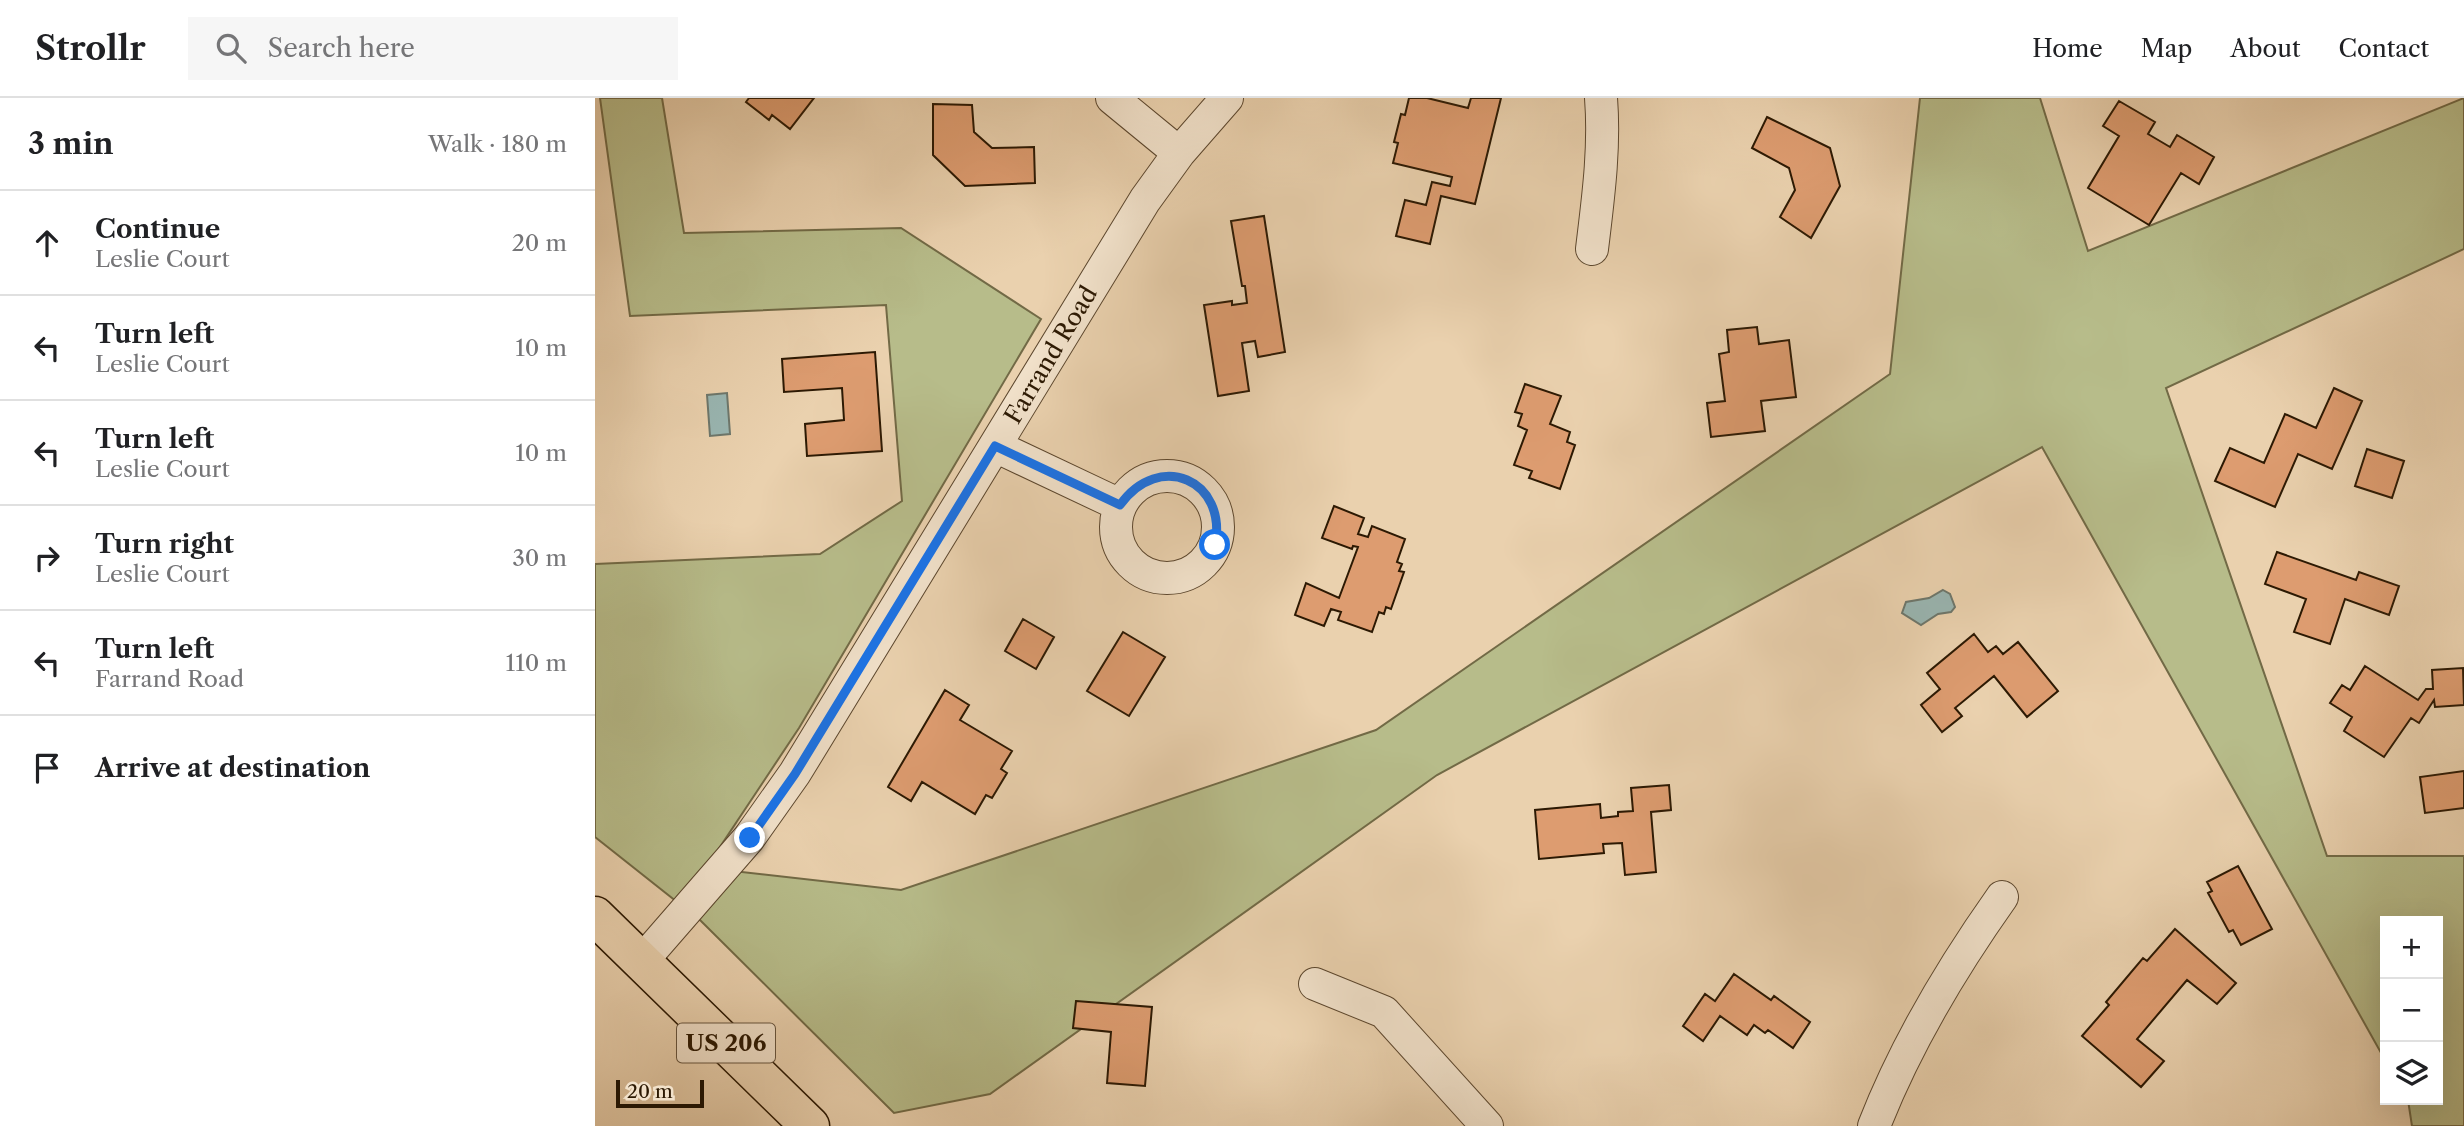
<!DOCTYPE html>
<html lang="en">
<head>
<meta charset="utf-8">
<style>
  :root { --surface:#fff; --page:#f6f6f6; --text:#202124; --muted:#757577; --line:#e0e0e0 }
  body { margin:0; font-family:"Libre Caslon Text",serif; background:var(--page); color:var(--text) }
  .controls { position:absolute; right:21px; bottom:21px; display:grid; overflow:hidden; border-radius:0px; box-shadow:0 7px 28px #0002 }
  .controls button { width:63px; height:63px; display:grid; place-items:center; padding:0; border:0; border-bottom:2px solid var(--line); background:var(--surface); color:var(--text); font:35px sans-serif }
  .scale { position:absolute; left:21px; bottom:18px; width:88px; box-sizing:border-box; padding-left:7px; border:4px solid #2c1903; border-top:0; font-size:19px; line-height:24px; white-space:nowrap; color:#2c1903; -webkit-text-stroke:5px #f1e1ca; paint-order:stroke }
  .stop { position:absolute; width:21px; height:21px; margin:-16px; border:5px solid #1a73e8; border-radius:50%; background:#fff }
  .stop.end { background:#1a73e8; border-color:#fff; box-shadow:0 2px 7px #0008 }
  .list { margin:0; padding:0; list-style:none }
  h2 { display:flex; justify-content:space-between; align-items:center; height:91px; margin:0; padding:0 28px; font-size:30px }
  h2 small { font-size:23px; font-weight:400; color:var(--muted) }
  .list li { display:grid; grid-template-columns:46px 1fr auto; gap:21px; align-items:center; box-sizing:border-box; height:105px; padding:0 28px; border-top:2px solid var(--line) }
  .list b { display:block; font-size:26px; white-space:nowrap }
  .list p { margin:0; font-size:23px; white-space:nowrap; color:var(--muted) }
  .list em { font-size:23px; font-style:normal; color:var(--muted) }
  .icon { flex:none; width:38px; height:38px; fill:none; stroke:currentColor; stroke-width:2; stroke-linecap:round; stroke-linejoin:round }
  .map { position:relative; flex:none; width:1869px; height:1028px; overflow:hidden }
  header { display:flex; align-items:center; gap:42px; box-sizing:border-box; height:98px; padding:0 35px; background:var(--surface); border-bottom:2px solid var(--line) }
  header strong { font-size:33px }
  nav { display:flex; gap:38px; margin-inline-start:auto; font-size:24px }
  .search { width:490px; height:63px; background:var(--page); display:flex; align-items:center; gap:18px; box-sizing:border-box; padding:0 24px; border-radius:0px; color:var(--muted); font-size:26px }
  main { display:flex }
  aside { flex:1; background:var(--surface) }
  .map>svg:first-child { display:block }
  .green { fill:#b7bc8a; stroke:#726a46; stroke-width:2 }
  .water { fill:#99b6b2; stroke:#6d776c; stroke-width:2 }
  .building { fill:#dd9c70; stroke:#2c1903; stroke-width:2 }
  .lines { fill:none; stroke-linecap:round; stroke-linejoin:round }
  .minor-casing { stroke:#5c472e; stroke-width:34 }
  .highway-casing { stroke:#2c1903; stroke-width:41 }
  .minor { stroke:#f1e1ca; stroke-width:32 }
  .highway { stroke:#ead1ae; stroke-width:38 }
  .route { stroke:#1a73e8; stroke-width:9 }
  .labels { text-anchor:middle; stroke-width:7; stroke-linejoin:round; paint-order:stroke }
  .shield { fill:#f1e1ca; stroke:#67553f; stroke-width:2 }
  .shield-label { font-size:23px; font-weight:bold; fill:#2c1903 }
  .street-label { font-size:24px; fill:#2c1903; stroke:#f1e1ca }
</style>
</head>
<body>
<header>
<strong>Strollr</strong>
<div class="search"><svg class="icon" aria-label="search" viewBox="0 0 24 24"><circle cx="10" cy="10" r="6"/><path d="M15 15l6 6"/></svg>Search here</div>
<nav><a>Home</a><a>Map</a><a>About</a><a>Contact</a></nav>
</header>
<main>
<aside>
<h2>3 min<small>Walk · 180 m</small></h2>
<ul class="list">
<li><svg class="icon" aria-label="ahead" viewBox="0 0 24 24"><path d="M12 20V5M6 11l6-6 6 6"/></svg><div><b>Continue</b><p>Leslie Court</p></div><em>20 m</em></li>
<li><svg class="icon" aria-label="left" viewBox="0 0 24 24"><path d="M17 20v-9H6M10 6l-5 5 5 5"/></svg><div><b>Turn left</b><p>Leslie Court</p></div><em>10 m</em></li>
<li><svg class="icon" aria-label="left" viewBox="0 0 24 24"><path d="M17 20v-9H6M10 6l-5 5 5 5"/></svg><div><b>Turn left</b><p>Leslie Court</p></div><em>10 m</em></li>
<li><svg class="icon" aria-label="right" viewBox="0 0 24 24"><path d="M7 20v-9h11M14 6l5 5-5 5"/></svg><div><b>Turn right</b><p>Leslie Court</p></div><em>30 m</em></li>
<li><svg class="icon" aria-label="left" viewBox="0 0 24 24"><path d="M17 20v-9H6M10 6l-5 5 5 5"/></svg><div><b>Turn left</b><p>Farrand Road</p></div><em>110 m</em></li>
<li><svg class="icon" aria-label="arrive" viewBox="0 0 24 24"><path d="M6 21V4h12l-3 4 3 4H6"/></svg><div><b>Arrive at destination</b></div></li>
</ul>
</aside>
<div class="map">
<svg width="1869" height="1028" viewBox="0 0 1869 1028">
  <rect width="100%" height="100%" fill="#ead1ae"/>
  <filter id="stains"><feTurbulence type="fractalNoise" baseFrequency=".00286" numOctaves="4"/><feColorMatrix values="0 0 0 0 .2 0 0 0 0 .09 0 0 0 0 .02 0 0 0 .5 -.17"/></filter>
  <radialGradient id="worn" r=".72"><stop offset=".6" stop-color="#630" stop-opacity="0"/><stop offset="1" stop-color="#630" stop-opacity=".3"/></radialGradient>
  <path class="green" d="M5,0h62l22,135 217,-5 140,91 -242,409 -93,140 195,22 475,-160 514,-356 30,-276h120l48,153 376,-153v151l-298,139 161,468h137v270h-52l-4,-26h30v-179h-53v139l-343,-613 -605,328 -447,319 -96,19 -193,-192 -106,-84v-273l225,-10 82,-53 -16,-196 -256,11z"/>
  <path class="water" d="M132,295l3,41 -20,2 -3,-41z
    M1348,492l7,4 5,13 -4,5 -13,2 -17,11 -19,-12 4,-11 23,-4z"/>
  <path class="building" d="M154,0h65l-24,31 -18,-14 -3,5 -23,-18z
    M814,0h18l41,10 3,-10h30l-26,106 -34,-8 -11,48 -34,-8 9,-36 21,5 6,-23 18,4 2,-9 -59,-14 5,-20 -4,-1 7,-28 4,1z
    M1524,3l36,21 -7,12 22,13 7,-12 37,22 -15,27 -18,-11 -32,52 -61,-37 31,-52 -16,-10z
    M338,6l39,1 2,27 18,16 42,-1 1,36 -70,3 -32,-31z
    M1172,19l63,31 10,38 -29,52 -31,-21 15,-27 -6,-22 -37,-20z
    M669,118l21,136 -27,5 -3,-16 -13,2 7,48 -31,5 -14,-91 28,-4v4l15,-2 -2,-17h-3l-11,-65z
    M1162,229l2,17 30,-4 7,57 -35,4 4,30 -54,6 -4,-34 18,-2 -6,-47 10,-2 -2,-22z
    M280,254l7,99 -75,5 -2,-32 39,-4 -2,-32 -58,4 -2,-33z
    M930,286l36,12 -11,28 20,8 -3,10 8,3 -15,44 -31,-11 3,-7 -18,-6 13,-35 -9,-4 4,-12 -7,-2z
    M1739,290l28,13 -30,68 -34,-15 -23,53 -60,-26 15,-33 34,15 21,-49 31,14z
    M1772,351l37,12 -12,37 -37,-12z
    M739,408l30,12 -6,16 10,3 4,-11 33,13 -8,23 5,2 -3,7 5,1 -13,37 -5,-2 -2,7 -5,-2 -7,20 -34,-12 3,-8 -10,-3 -7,17 -29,-11 11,-32 33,15 19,-51 -5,-1 -1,3 -30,-11z
    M1682,454l79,28 3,-8 40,14 -10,29 -44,-16 -15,45 -36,-12 12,-33 -41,-15z
    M428,521l31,18 -18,32 -31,-18z
    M528,534l42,25 -36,59 -42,-25z
    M1379,536l14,18 8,-6 7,8 15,-12 40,49 -31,26 -33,-41 -39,32 7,8 -20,16 -21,-27 19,-16 -13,-16z
    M1770,568l53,34 8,-11h7l-1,-19 31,-2 1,37 -29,2 -1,-7 -15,23 -8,-5 -27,39 -40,-26 8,-14 -22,-14 12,-18 8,5z
    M350,592l24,15 -9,15 52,31 -11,18 6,4 -15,25 -6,-3 -11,19 -53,-32 -11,19 -23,-14z
    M1869,673v37l-39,5 -5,-36z
    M1074,687l2,25 -20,2 5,60 -31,3 -3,-32 -19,1 1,9 -65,6 -4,-49 65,-6 1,14 17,-2v-4l15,-1 -2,-23z
    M1643,768l34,63 -31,16 -8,-15 -4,2 -21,-39 4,-2 -5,-9z
    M1580,831l61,54 -19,21 -30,-24 -50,59 27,22 -23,26 -59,-51 27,-31 -3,-3 37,-44 4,3z
    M1139,876l37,26 3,-4 36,26 -17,26 -25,-18 -3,3 -11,-8 -7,10 -27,-19 -17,25 -20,-15 22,-32 10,7z
    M481,903l76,6 -7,79 -38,-3 4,-51 -38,-4z"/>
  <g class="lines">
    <g class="minor-casing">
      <path id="minor" d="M517,0l67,55
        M997,151c6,-50 13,-100 9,-151
        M400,348l125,59
        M521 429a51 51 0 1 1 102 0a51 51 0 1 1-102 0Z
        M47,863l107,-123 46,-65 350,-573 34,-47 48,-55
        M720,886l69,28 103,114
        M1279,1028c32,-82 77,-157 128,-229"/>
    </g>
    <g class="highway-casing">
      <path id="highway" d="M0,818l215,210"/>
    </g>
    <use href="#minor" class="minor"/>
    <use href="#highway" class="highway"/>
  </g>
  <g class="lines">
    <path class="route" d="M155,740l45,-64 200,-328 125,59c39,-55 108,-25 95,40"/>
  </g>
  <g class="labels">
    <rect class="shield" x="82" y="925.5" width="98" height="39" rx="5"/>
    <g class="shield-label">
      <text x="131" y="953">US 206</text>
    </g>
    <g class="street-label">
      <text transform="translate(456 257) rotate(-59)" y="8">Farrand Road</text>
    </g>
  </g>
  <rect width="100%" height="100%" filter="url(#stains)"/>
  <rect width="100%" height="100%" fill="url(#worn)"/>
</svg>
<div class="controls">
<button>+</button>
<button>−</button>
<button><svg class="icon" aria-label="layers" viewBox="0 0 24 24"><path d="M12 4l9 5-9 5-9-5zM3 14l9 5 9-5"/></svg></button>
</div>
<div class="scale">20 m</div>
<div class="stop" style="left:620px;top:447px"></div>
<div class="stop end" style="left:155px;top:740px"></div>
</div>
</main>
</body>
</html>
